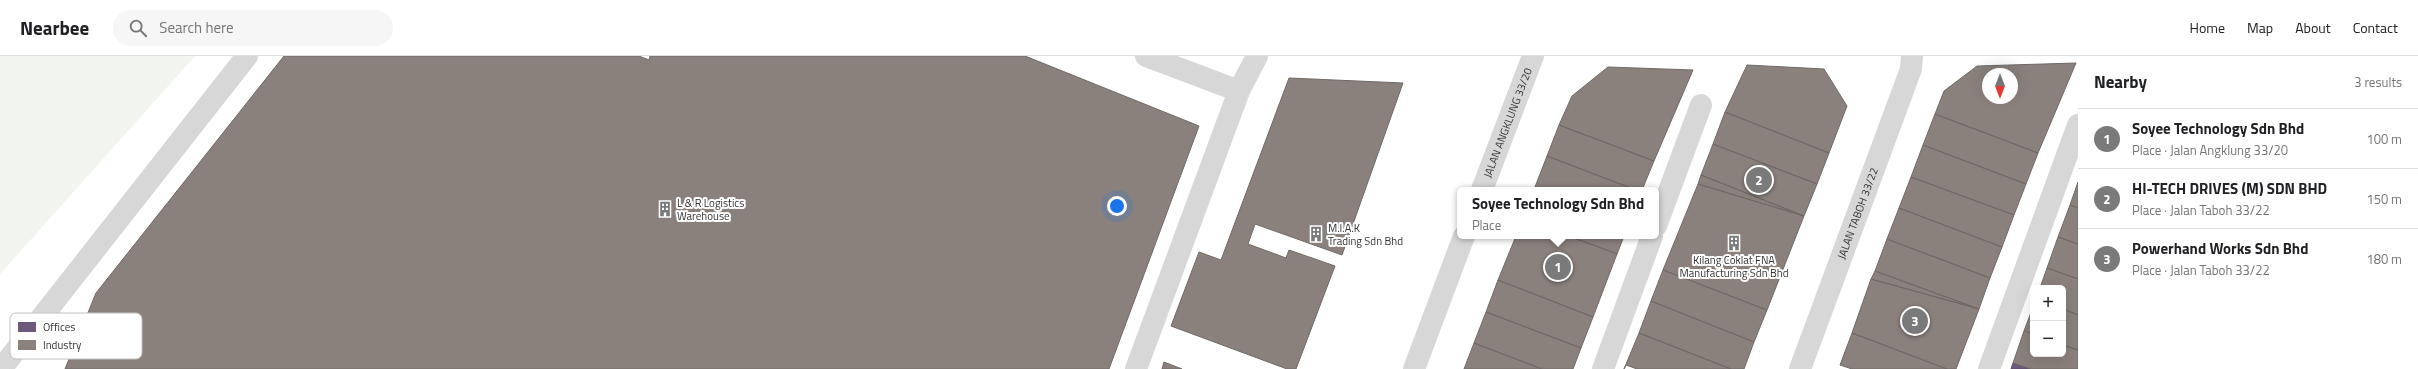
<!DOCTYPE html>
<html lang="en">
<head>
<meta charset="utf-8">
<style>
  :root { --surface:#fff; --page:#f6f6f6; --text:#202124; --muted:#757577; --line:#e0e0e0; --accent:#7a7a7a }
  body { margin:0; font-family:"Titillium Web",sans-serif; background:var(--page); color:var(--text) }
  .controls { position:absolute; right:12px; bottom:12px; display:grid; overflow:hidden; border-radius:6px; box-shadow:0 4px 16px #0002 }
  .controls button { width:36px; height:36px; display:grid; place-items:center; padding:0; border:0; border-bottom:1px solid var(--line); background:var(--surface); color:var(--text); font:20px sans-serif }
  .compass { position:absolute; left:1982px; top:12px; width:36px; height:36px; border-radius:50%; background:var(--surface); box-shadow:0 4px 16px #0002; rotate:180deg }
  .you { position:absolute; left:1117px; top:150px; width:14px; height:14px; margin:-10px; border:3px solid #fff; border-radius:50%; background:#1a73e8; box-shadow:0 0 0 6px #1a73e833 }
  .badge { display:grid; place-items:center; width:26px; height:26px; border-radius:50%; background:var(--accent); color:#fff; font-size:13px; font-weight:700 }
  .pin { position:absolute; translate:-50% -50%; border:2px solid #fff; box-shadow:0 1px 4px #0006 }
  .popup { position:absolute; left:1457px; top:131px; width:202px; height:52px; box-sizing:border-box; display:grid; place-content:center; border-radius:6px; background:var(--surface); filter:drop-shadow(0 1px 3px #0005); font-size:13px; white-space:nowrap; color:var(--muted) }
  .popup b { font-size:15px; color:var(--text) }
  .popup::after { content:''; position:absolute; left:50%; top:100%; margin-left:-8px; border:8px solid transparent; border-top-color:var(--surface) }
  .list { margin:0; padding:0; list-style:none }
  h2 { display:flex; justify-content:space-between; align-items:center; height:52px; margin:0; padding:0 16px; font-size:17px }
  h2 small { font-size:13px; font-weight:400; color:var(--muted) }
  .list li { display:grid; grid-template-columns:26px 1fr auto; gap:12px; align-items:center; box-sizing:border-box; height:60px; padding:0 16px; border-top:1px solid var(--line) }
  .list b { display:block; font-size:15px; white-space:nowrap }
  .list p { margin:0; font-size:13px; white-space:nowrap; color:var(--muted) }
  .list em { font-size:13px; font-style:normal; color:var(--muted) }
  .icon { flex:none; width:22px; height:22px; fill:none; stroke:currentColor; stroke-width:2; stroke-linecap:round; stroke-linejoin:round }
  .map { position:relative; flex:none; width:2078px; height:313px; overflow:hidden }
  header { display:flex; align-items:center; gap:24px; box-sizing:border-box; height:56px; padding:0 20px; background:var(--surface); border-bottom:1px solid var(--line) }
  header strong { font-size:19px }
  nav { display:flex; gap:22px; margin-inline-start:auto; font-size:14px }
  .search { width:280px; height:36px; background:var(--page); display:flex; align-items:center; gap:10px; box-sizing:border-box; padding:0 14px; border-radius:22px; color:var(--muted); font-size:15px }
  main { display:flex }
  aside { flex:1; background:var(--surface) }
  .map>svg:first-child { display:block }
  .green { fill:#f1f5ed }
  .offices { fill:#6d597a; stroke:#5c4e65 }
  .industry { fill:#8a817c; stroke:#706a66; fill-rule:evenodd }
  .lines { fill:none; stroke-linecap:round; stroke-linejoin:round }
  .minor { stroke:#d7d7d7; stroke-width:22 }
  .labels { text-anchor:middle; stroke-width:4; stroke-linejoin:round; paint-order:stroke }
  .street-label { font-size:11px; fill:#333; stroke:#fff }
  .poi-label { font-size:11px; fill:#333; stroke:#fff; text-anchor:start }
  .key { fill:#fff; stroke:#c2c2c2; stroke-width:1 }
  .key-label { font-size:11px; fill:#333 }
</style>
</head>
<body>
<header>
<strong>Nearbee</strong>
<div class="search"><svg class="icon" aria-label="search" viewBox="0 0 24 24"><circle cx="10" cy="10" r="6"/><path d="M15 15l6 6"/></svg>Search here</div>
<nav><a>Home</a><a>Map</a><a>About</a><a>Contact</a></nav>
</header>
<main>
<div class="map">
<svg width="2078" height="313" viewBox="0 0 2078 313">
  <rect width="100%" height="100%" fill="#fff"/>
  <path class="green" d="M0,0h195l-195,218z"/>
  <path class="offices" d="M2013,307l18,6h-20z"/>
  <path class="industry" d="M284,0h355l10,4 1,-4h375l174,70 -90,243h-1044l31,-76z
    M2076,7l-38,90 -103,-39 9,-23 33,-25zM1988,18h24v24h-24z
    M1747,9l77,4 23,37 -18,47 -104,-41z
    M1608,11l85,3 -39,91 -95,-36 13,-29z
    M1289,22l114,5 -61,172 -87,-31 -7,20 38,14 3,-8 46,16 -39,103h-9l-116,-43 28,-74 22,8z
    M1725,56l104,41 -12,31 -104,-40z
    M1935,58l103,39 -12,31 -103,-39z
    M1559,69l95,36 -12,29h-6l-89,-34z
    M1713,88l104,40 -13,32 -103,-41z
    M1923,89l103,39 -12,31 -103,-38z
    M1547,100l89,34h-93l-8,-3z
    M1701,119l103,41 -106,-32z
    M1911,121l103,38 -12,32 -103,-39z
    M2078,126v26l-8,-3z
    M1698,128l106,32 -37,94 -104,-40z
    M2070,149l8,3v36l-20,-7z
    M1899,152l103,39 -12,31 -103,-39z
    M1516,180h53l48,18 -24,63 -95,-37z
    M1569,180h55l-7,18z
    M2058,181l20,7v35l-31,-11z
    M1887,183l103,39 -11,31 -104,-38z
    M2047,212l31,11v36l-15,-6v-21h-23z
    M1663,214l104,40 -13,32 -103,-41z
    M1875,215l104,38 -108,-30z
    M1871,223l108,30 -23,60h-9l-95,-36z
    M1498,224l95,37 -12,31 -95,-36z
    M1651,245l103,41 -10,27h-13l-92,-36z
    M2033,251v27l-9,-3z
    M2063,253l15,6v35l-15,-5z
    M1486,256l95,36 -8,21h-31l-68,-26z
    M2024,275l9,3v20h30v-9l15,5v19h-47l-18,-6z
    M1639,277l92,36h-94l-11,-4 -2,4z
    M1852,277l95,36h-95l-12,-4z
    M1474,287l68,26h-78z
    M1164,306l18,7h-20z"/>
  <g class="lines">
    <g class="minor">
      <path d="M1239,35l18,-35"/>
      <path id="s1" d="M1482,134l51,-134"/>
      <path d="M1656,170l45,-121"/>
      <path d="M1,313l246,-313"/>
      <path d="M1136,313l103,-278 -93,-35"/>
      <path d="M1414,313l50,-133"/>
      <path d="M1603,313l49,-133"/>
      <path id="s2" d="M1800,313l111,-300 1,-13"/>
      <path d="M1989,313l89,-244"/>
    </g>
  </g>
  <defs>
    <g id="building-bare" transform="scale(1.2)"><path d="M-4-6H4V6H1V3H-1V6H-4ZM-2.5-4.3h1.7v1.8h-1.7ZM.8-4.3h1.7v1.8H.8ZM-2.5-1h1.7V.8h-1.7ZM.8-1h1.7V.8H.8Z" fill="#7a7a7a" stroke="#fff" stroke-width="2.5" paint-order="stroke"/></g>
  </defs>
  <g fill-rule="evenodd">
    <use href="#building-bare" x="665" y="153"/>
    <use href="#building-bare" x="1316" y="178"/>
    <use href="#building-bare" x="1734" y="187"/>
  </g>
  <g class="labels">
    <g class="street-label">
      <text dy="4" stroke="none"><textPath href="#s1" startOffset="72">JALAN ANGKLUNG 33/20</textPath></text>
      <text dy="4" stroke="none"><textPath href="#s2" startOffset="166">JALAN TABOH 33/22</textPath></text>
    </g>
    <g class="poi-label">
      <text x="677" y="151">L &amp; R Logistics<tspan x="677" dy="13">Warehouse</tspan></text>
      <text x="1328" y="176">M.I.A.K<tspan x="1328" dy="13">Trading Sdn Bhd</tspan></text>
      <text x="1734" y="208" text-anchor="middle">Kilang Coklat FNA<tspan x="1734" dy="13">Manufacturing Sdn Bhd</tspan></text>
    </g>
  </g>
  <rect x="10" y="257" width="132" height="46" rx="6" class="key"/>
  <rect x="18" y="266" width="18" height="10" fill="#6d597a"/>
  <rect x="18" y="284" width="18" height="10" fill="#8a817c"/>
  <g class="key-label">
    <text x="43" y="275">Offices</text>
    <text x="43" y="293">Industry</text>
  </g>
</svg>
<div class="controls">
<button>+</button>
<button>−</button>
</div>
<svg class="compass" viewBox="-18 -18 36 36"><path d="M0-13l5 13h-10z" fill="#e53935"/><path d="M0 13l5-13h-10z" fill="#757577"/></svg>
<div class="you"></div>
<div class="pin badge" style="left:1558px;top:211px">1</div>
<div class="popup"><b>Soyee Technology Sdn Bhd</b>Place</div>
<div class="pin badge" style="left:1759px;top:124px">2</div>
<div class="pin badge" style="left:1915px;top:265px">3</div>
</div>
<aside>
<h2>Nearby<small>3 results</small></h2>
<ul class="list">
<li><span class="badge">1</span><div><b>Soyee Technology Sdn Bhd</b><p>Place · Jalan Angklung 33/20</p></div><em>100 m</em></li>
<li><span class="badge">2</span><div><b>HI-TECH DRIVES (M) SDN BHD</b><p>Place · Jalan Taboh 33/22</p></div><em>150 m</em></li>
<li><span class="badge">3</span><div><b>Powerhand Works Sdn Bhd</b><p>Place · Jalan Taboh 33/22</p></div><em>180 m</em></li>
</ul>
</aside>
</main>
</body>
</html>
